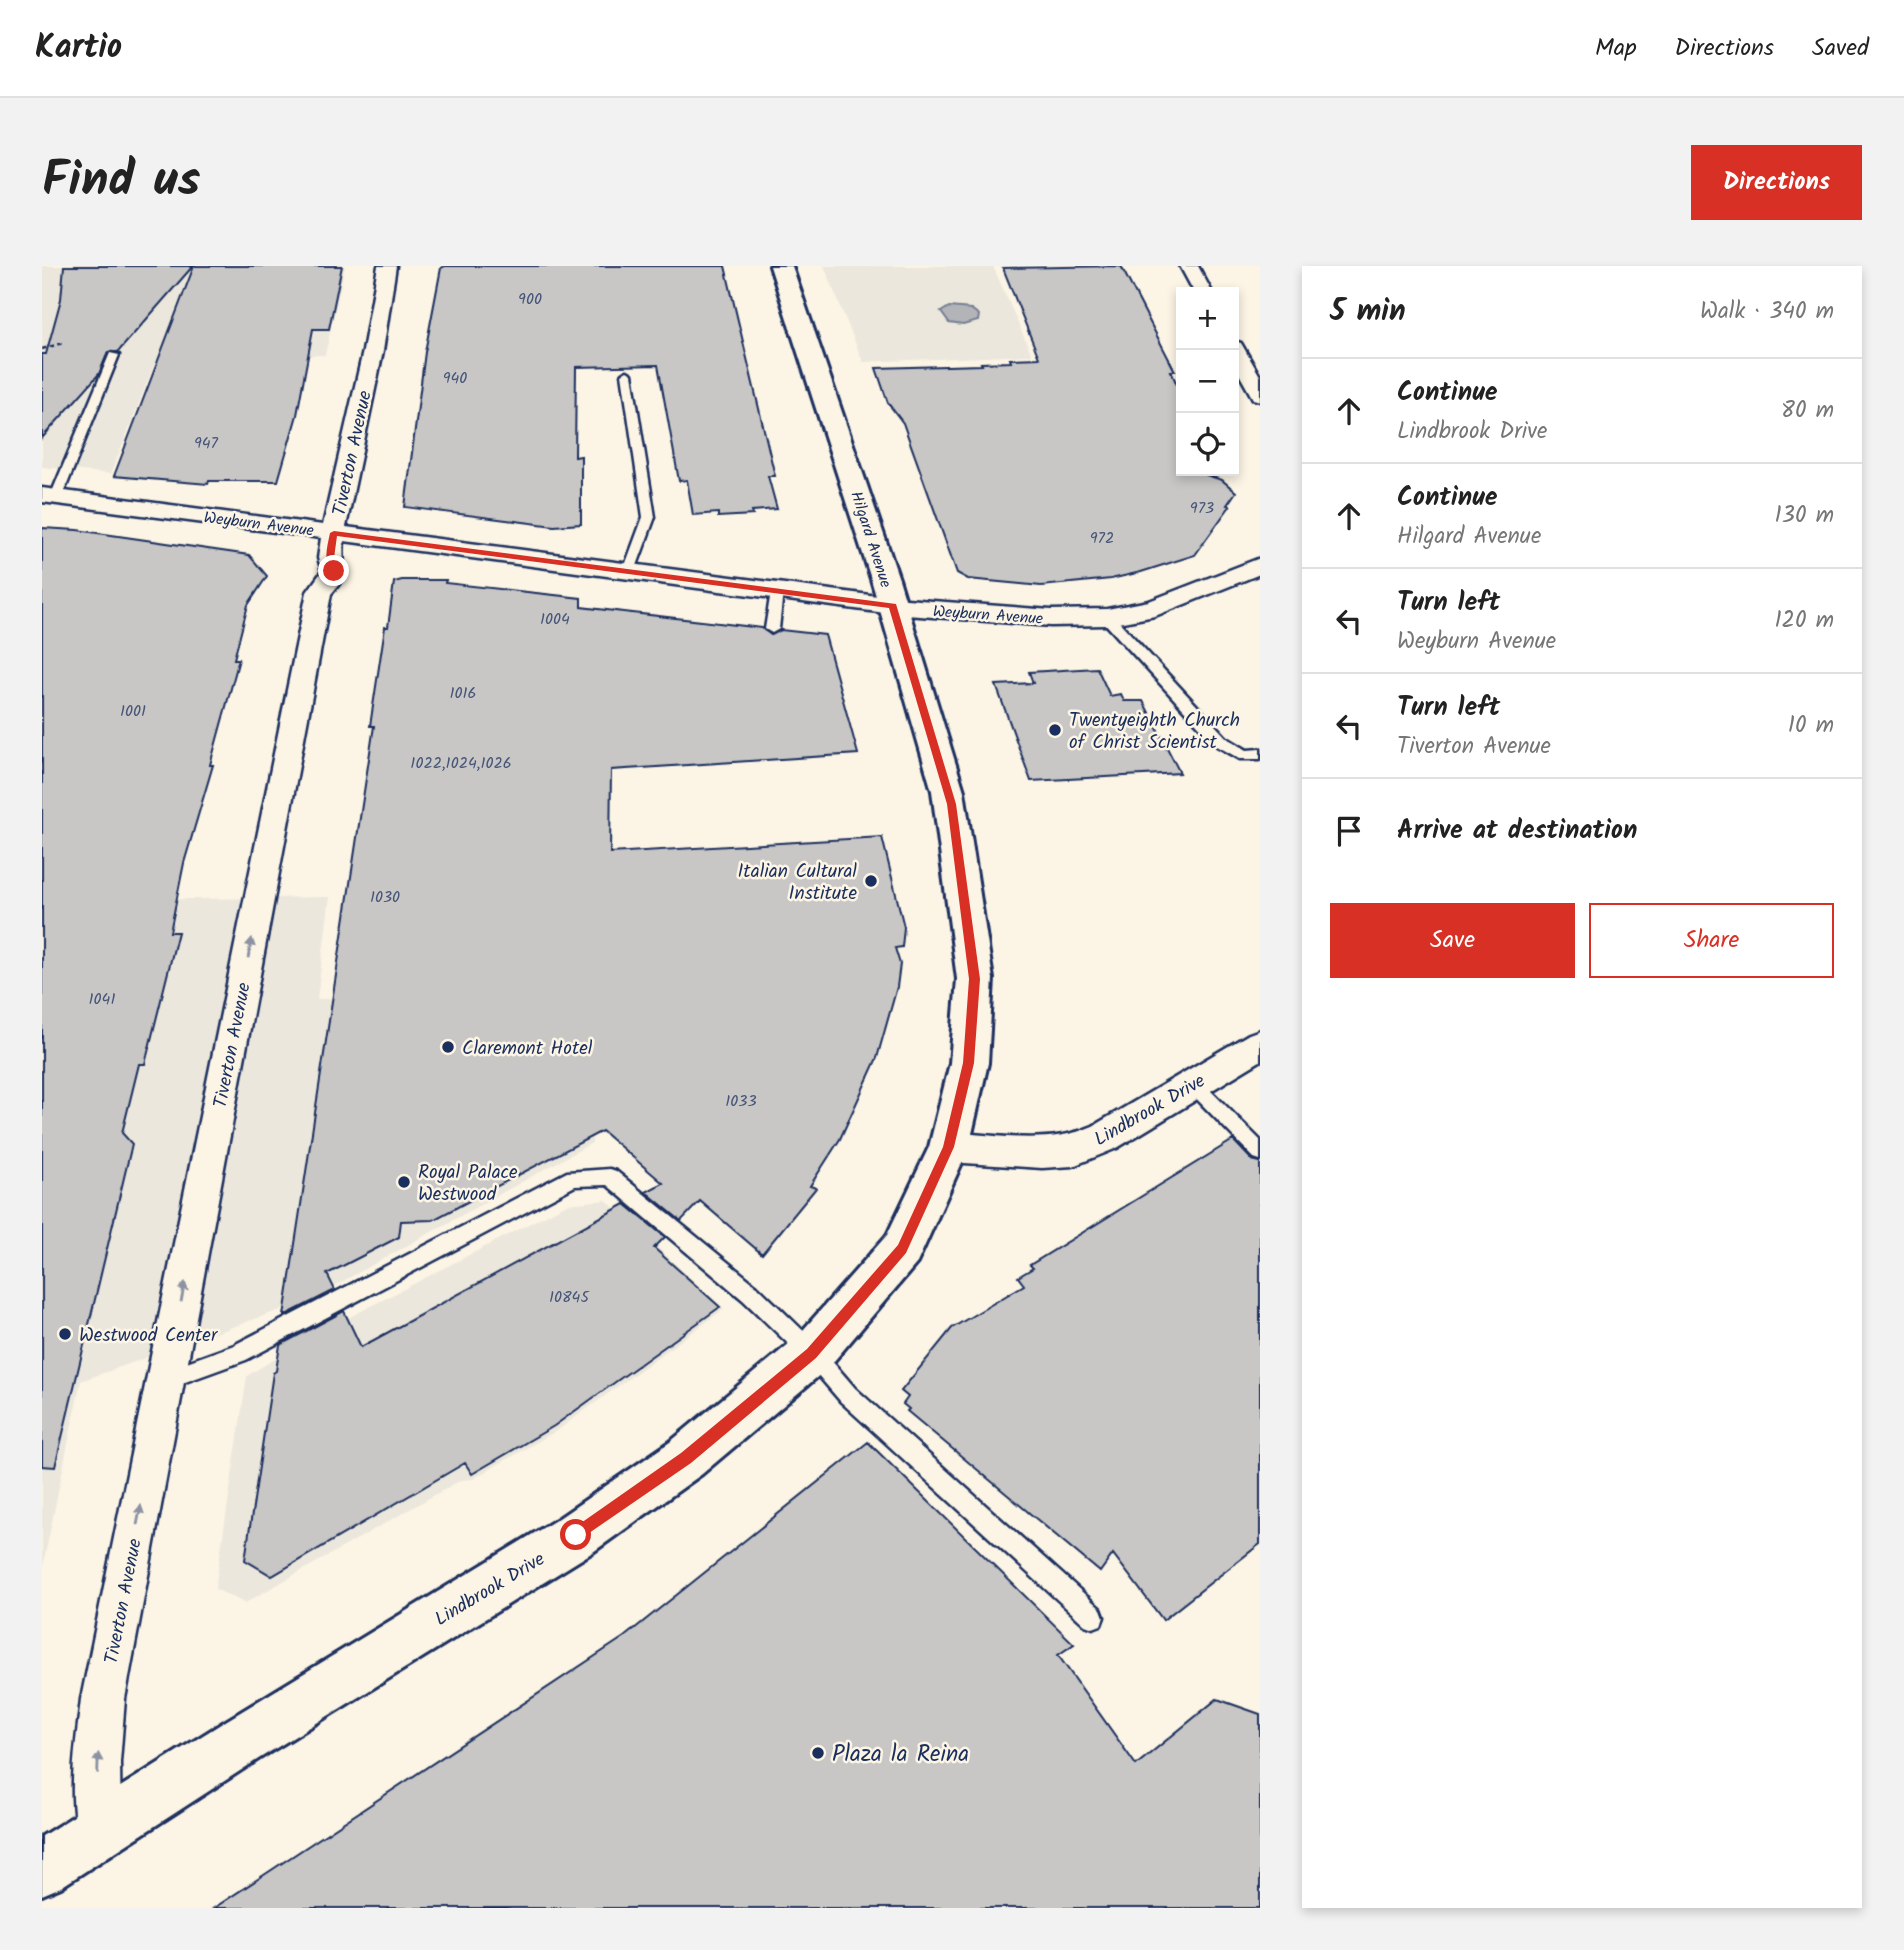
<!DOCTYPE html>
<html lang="en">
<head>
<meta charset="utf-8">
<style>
  :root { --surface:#fff; --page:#f2f2f2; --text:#222; --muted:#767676; --line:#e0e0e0; --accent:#d93025 }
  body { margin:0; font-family:Kalam,sans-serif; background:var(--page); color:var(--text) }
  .controls { position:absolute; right:21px; top:21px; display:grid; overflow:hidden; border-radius:0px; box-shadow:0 4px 10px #0003 }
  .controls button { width:63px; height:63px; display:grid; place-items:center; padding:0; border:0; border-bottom:2px solid var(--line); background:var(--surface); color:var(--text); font:35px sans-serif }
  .stop { position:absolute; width:21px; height:21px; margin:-16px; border:5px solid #d93025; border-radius:50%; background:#fff }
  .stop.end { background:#d93025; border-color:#fff; box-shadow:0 2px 7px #0008 }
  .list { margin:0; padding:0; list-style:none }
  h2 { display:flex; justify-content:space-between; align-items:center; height:91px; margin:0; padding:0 28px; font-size:30px }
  h2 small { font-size:23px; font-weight:400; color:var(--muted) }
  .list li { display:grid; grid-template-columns:46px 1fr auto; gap:21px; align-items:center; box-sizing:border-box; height:105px; padding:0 28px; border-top:2px solid var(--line) }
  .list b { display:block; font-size:26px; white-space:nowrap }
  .list p { margin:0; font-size:23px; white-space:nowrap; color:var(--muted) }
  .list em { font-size:23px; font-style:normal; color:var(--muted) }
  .actions { display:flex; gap:14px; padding:21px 28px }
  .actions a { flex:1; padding:16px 0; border:2px solid var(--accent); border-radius:0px; text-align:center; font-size:24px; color:var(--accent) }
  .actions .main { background:var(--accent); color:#fff }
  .icon { flex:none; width:38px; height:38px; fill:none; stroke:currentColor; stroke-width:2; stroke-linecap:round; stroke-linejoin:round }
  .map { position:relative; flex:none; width:1218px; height:1642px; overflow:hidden; border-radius:0px }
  header { display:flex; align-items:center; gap:42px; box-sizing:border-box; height:98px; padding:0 35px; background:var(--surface); border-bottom:2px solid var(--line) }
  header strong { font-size:33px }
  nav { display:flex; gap:38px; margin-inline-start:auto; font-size:24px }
  .intro { display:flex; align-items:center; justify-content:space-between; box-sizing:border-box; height:168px; padding:0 42px }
  h1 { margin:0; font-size:49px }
  .button { padding:18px 32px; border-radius:0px; background:var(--accent); color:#fff; font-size:24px; font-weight:700 }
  main { display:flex; gap:42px; padding:0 42px }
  aside { flex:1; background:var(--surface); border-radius:0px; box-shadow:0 4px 10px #0003 }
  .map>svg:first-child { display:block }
  .built { fill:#ece7dc }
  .water { fill:#b2b4b8; stroke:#767f94; stroke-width:2 }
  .building { fill:#c8c7c6; stroke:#1b2f5e; stroke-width:2 }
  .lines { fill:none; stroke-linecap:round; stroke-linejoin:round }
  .lane-casing { stroke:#1b2f5e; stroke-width:5 }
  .street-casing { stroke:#1b2f5e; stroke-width:5 }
  .secondary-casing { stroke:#1b2f5e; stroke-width:6 }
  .path { stroke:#1b2f5e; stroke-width:2.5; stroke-dasharray:4.5 3.5; stroke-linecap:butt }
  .lane { fill:#fcf5e5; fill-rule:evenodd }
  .street { fill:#fcf5e5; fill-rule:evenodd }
  .secondary { fill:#fcf5e5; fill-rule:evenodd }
  .oneway { fill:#8c92a2 }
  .route { fill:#d93025 }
  .poi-dot { fill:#1b2f5e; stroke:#fcf5e5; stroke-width:2.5 }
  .labels { text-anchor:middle; stroke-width:5; stroke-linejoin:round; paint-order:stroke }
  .number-label { font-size:16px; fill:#465578 }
  .far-street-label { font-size:16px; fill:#1b2f5e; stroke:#fcf5e5 }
  .street-label { font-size:19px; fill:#1b2f5e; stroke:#fcf5e5 }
  .poi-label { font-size:19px; fill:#1b2f5e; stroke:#fcf5e5; text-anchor:start }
  .near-poi-label { font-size:23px; fill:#1b2f5e; stroke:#fcf5e5; text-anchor:start }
</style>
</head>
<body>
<header>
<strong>Kartio</strong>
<nav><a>Map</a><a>Directions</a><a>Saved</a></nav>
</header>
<div class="intro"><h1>Find us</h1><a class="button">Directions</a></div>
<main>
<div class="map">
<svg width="1218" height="1642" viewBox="0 0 1218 1642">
  <rect width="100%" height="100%" fill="#fcf5e5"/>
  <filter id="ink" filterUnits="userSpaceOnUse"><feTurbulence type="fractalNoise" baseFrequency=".0143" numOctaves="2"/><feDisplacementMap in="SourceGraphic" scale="14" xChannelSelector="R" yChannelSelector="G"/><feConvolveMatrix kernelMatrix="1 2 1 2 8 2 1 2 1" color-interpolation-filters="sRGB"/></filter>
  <g filter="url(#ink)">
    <path class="built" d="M0,0h303l-20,89 -169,5 -45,114 -69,-7z
      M782,0h169l39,89 -169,7z
      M288,631l-13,102 284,-4 -9,148 -281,156 -230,82 -39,189v-669z
      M564,934l118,109 -166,121 -85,49 -12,1 -216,123 -30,-14 32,-213 51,-32 269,-140z"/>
    <path class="water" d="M907,41l22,2 8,6 -1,6 -15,4 -14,-2 -8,-11z"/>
    <path class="building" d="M22,0h129l-75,86h-10l-9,22 -57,64v-84h4l15,-55z
      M152,0h148l-13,63h-16l-16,86 -19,66h-69l-1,3 -94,-8z
      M403,0h280l50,210h-7l9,33 -25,2 1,4 -35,2v-4l-25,2 -6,-35 -8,1 -21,-116 -82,2 -1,90 6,-1v68l-27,2 -149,-19 20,-155 16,-84z
      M1079,0l54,105h-4l10,23v77h23l2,4 16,5 14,12 -9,13 3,1 -35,49 -54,17 -30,7 -70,7 -73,-7 -11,-6 -54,-150 -15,-20 -12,-35 106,-3 -1,-2 30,-1 -1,-3 29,-1 -36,-90z
      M0,262l35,2 172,25 18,21 -19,29 -14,54h5l-29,106h3l-29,98 -14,69h8l-33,132h-6l-17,69 10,11 -77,323 -13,-1z
      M360,314h44l-1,3 136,15v9l181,21 9,7 10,-5 44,5 33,119 -247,16 -1,83 272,-16 22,90 -2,20 -7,1 5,16 -3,23 -20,71 -37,81 -30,47 6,2 -54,66 -62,-53 -19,20 -35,-29 17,-9 -61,-52 -169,89 -32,1 -2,16 -72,37 8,16 -51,26 90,-590h-4l15,-99h3l6,-45z
      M1055,402l13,28 11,-2 3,7h19l37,72 -149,8 -35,-96 37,-2 -4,-11z
      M1191,874l19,20 8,2v382l-97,76 -50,-66 -13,18 -193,-161 2,-2 -6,-5 5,-7 -7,-6 51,-63 72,-43 -6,-8 15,-9 -3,-3z
      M583,938l40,33 -11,11 66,59 -166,119 -82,48 -7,-11 -193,113 -27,-16 28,-187 3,-2 4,-26 64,-34 17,36z
      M826,1176l206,202 -16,11 78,110 81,-66 43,15v194h-1046l410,-271z"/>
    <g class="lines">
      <g class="lane-casing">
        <path id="lane" d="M68,87l9,2 -57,142 -10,3 -2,-3z
          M585,105l5,3 23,143 -20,54 -6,4 -6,-4 20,-54 -21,-143z
          M735,321l6,4 -4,38 -7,4 -7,-4 6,-38z
          M1065,347l5,1 115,124 20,12 13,-1v10h-20l-23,-13 -115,-126 -2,-3z
          M1151,811l6,2 61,61v20l-6,-2 -67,-69 -3,-5 3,-5z
          M568,903l6,2 141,115 62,60 36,42 246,221 3,8 -3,8 -8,3 -8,-3 -244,-223 -36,-42 -62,-60 -136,-115 -32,1 -329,174 -80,29 -7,-3 -3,-7 3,-7 75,-27 333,-173z"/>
      </g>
      <g class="street-casing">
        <path id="street" d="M336,0h18l-13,85 -37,176 547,71 158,12 56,-1 42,-8 111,-43v16l-105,42 -48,9 -56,1 -158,-12 -549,-73c-3,26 7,32 -13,53l-206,1105 -5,63 1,69 -7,16 -16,7 -16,-7c-17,-41 -6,-104 -1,-148l226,-1107 15,-21 -4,-13 3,-20 -279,-36v-14l281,37 40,-174z
          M1138,0h18l14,26h-18z
          M1192,75l7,2 19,33v25l-7,-2 -19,-34z
          M1218,764v31l-143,87 -44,18 -31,2 -93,-6 -12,-4 -5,-11 5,-11 12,-4c48,3 99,14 144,-6l156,-92z"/>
      </g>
      <g class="secondary-casing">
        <path id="secondary" d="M728,0h22l107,313 65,212 29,188 -5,84 -19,84 -52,116 -89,105 -126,106 -109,78 -333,206 -199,129 -19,8v-59l182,-114 335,-204 111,-76 126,-104 91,-103 42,-88 21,-84 7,-84 -25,-188 -61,-212z"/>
      </g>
      <path class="path" d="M0,83l21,-6"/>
      <use href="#lane" class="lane"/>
      <use href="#street" class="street"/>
      <use href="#secondary" class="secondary"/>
    </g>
    <defs><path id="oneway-solid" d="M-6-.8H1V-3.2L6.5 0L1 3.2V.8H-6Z" transform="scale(1.75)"/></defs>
    <g class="oneway">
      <use href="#oneway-solid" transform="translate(208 682) rotate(-79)"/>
      <use href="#oneway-solid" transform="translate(141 1026) rotate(-79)"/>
      <use href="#oneway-solid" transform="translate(97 1249) rotate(-79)"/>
      <use href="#oneway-solid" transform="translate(56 1497) rotate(-88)"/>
    </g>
  </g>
  <path class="route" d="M292,265l562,73 60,200 24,175 -6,84 -20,84 -48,106 -90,105 -125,105 -115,79 -7,-7 2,-5 110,-77 126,-104 91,-104 45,-98 20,-84 6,-84 -22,-175 -58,-196 -552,-72 -3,22 5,13 -5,2c-12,-10 -7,-25 -4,-40z"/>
  <g class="poi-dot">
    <circle cx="1013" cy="464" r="7"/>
    <circle cx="829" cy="615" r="7"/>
    <circle cx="406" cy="781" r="7"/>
    <circle cx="362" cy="916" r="7"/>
    <circle cx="23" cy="1068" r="7"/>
    <circle cx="776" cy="1487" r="7"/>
  </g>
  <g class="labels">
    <g class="number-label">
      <text x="488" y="38">900</text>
      <text x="413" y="117">940</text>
      <text x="164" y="182">947</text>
      <text x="1160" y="247">973</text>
      <text x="1060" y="277">972</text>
      <text x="513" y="358">1004</text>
      <text x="421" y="432">1016</text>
      <text x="91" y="450">1001</text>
      <text x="419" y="502">1022,1024,1026</text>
      <text x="343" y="636">1030</text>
      <text x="60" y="738">1041</text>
      <text x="699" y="840">1033</text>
      <text x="527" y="1036">10845</text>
    </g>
    <g class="far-street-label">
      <text transform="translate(217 257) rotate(7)" y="6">Weyburn Avenue</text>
      <text transform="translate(830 273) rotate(72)" y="6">Hilgard Avenue</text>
      <text transform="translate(946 348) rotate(4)" y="6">Weyburn Avenue</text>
    </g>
    <g class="street-label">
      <text transform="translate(309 187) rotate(-78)" y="7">Tiverton Avenue</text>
      <text transform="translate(189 779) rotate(-79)" y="7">Tiverton Avenue</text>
      <text transform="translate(1107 843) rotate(-30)" y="7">Lindbrook Drive</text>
      <text transform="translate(447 1322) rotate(-31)" y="7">Lindbrook Drive</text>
      <text transform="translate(80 1335) rotate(-79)" y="7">Tiverton Avenue</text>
    </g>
    <g class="poi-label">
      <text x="1027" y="460">Twentyeighth Church<tspan x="1027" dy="22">of Christ Scientist</tspan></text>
      <text x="815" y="611" text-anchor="end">Italian Cultural<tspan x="815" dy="22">Institute</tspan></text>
      <text x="420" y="788">Claremont Hotel</text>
      <text x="376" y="912">Royal Palace<tspan x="376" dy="22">Westwood</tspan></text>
      <text x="37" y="1075">Westwood Center</text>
    </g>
    <g class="near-poi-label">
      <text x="790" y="1495">Plaza la Reina</text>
    </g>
  </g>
</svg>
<div class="controls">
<button>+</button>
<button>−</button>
<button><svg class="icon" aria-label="locate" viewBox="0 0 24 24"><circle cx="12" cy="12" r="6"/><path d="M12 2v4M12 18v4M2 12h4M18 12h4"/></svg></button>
</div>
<div class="stop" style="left:534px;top:1269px"></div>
<div class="stop end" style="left:292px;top:305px"></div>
</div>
<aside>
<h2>5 min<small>Walk · 340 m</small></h2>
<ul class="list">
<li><svg class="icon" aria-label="ahead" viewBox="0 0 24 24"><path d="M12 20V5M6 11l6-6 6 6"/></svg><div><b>Continue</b><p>Lindbrook Drive</p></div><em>80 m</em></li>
<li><svg class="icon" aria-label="ahead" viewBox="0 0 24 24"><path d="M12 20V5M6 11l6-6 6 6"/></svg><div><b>Continue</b><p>Hilgard Avenue</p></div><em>130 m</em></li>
<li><svg class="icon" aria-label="left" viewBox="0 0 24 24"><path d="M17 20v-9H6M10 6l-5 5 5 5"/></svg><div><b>Turn left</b><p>Weyburn Avenue</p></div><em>120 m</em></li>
<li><svg class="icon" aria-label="left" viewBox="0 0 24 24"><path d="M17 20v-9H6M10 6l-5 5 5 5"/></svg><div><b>Turn left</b><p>Tiverton Avenue</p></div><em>10 m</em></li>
<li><svg class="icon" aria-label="arrive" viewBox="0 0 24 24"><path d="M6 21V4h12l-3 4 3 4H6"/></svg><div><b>Arrive at destination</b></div></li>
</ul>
<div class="actions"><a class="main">Save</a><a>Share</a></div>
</aside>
</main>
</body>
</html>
